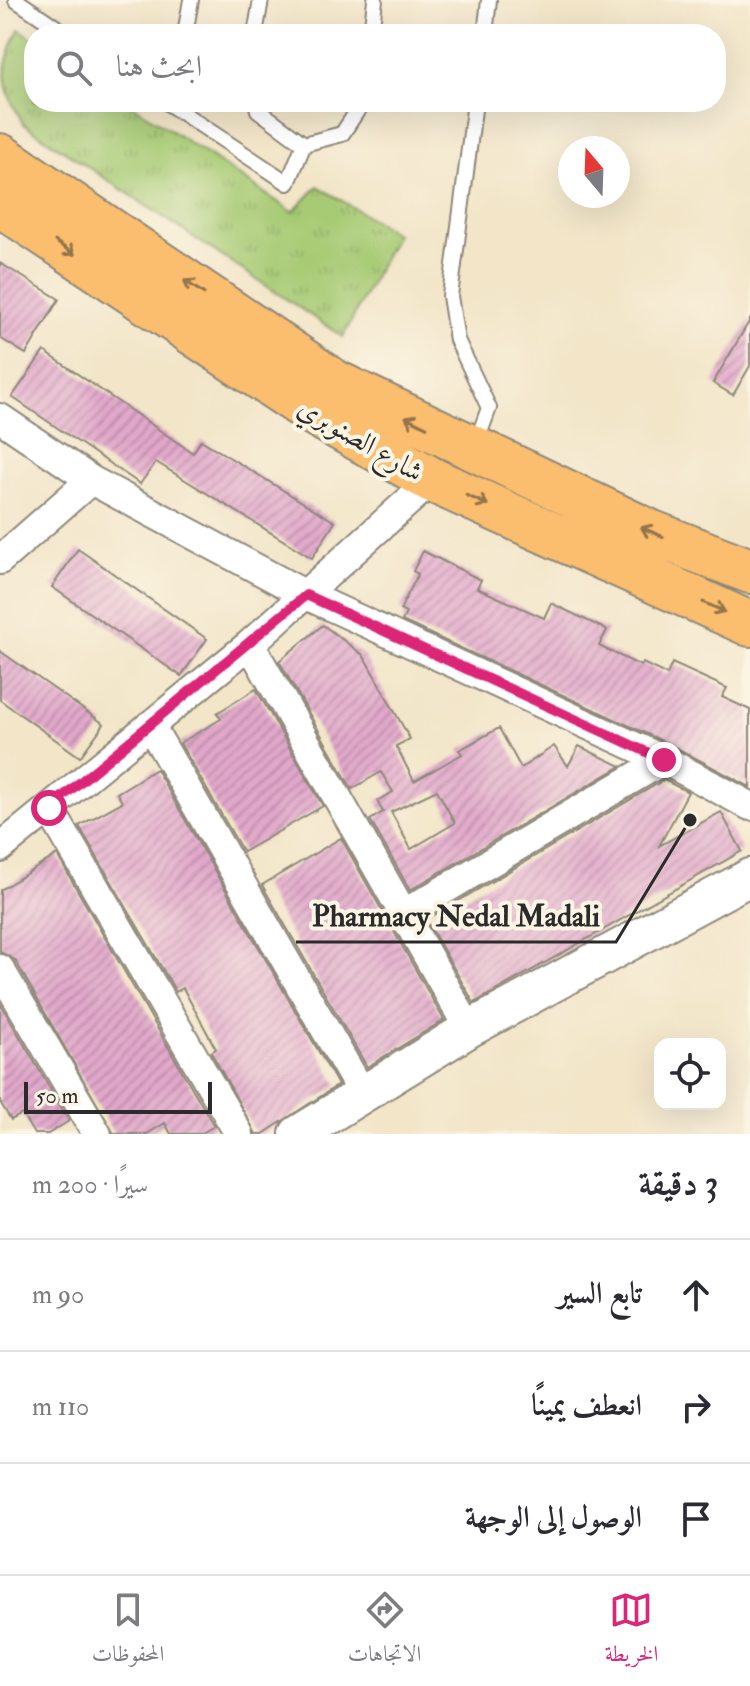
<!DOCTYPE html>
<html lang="ar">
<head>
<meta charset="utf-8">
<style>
  :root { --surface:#fff; --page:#f7f7f7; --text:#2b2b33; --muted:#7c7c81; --line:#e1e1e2; --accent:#db2777 }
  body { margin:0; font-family:"IM FELL Double Pica",Amiri,serif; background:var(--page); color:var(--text); direction:rtl }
  .controls { position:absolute; right:24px; bottom:24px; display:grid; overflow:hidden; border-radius:16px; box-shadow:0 8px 32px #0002 }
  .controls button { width:72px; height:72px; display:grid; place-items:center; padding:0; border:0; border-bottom:2px solid var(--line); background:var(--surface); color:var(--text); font:40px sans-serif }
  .compass { position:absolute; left:558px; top:136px; width:72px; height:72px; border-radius:50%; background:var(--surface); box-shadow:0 8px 32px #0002; rotate:341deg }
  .scale { position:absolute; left:24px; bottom:20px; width:188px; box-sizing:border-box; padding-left:8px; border:4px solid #2b2b2b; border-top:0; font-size:22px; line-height:28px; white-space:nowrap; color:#2b2b2b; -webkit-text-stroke:6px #fcf5e5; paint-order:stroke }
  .stop { position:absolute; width:24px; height:24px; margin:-18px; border:6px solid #db2777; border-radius:50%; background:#fff }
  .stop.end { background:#db2777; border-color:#fff; box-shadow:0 2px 8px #0008 }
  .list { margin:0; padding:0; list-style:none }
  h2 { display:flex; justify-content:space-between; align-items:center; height:104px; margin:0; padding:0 32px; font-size:34px }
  h2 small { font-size:26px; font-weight:400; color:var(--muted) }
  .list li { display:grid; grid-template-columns:52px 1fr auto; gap:24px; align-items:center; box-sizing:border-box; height:112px; padding:0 32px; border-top:2px solid var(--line) }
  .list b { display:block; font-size:30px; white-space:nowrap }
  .list em { font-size:26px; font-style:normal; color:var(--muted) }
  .icon { flex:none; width:44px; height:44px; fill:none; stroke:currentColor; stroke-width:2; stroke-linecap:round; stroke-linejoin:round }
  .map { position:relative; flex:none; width:750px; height:1134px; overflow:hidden; direction:ltr }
  .search { position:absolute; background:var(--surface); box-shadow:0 8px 32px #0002; left:24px; right:24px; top:24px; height:88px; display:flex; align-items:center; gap:20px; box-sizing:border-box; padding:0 28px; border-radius:32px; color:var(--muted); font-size:30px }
  .sheet { height:440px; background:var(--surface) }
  nav { display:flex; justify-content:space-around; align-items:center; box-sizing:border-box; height:112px; border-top:2px solid var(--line); background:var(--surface); font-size:22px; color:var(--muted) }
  nav a { display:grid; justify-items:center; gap:4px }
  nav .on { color:var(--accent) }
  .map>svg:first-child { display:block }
  .grass { fill:url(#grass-tufts); stroke:#697b50; stroke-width:2 }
  .building { fill:url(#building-hatch); fill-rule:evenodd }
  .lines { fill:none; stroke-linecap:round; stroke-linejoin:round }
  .service-casing { stroke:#8e887a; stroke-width:18 }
  .minor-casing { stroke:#8e887a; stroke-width:32 }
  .tertiary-casing { stroke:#8e887a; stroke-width:40 }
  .primary-casing { stroke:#8e887a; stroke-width:48 }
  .service { stroke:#fff; stroke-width:14 }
  .minor { stroke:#fff; stroke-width:28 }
  .tertiary { stroke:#fff; stroke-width:36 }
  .primary { stroke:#fbbd6e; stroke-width:44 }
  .oneway { stroke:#93744c }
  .route { stroke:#db2777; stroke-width:10 }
  .labels { text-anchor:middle; stroke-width:8; stroke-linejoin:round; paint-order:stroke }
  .street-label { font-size:28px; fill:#2b2b2b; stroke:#fcf5e5 }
  .leader { fill:none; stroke:#2b2b2b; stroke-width:3 }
  .callout-dot { fill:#2b2b2b; stroke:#fcf5e5; stroke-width:3 }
  .callout-label { font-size:30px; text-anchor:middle; font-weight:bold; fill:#2b2b2b; stroke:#fcf5e5; stroke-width:8; stroke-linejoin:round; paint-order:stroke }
</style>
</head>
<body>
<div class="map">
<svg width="750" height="1134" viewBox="0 0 750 1134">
  <defs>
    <pattern id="grass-tufts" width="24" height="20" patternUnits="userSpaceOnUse" patternTransform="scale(2)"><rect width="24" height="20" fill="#a7cb75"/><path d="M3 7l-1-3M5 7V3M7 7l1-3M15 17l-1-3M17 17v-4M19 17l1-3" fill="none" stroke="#90ae65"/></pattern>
    <pattern id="building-hatch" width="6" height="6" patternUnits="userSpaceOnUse" patternTransform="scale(2)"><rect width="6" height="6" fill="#e2a8cb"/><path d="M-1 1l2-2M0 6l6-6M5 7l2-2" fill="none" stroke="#b789a5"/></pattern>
  </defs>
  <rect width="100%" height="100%" fill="#fcf5e5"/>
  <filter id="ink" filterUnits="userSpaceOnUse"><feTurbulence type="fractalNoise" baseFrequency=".0125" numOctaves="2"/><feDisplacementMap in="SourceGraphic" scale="16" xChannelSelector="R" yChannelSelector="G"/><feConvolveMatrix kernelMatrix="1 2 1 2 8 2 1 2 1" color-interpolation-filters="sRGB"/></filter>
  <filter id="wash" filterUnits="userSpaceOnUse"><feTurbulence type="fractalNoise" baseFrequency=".006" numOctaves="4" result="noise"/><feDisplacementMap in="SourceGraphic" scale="32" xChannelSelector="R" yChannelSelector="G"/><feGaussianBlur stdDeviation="1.8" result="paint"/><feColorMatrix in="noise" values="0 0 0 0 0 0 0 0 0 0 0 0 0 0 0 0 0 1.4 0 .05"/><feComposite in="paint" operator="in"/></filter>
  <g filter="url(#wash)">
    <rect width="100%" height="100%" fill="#f2e5c8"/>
    <path class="grass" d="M19,29l15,10v63h94l165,110 25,-26 78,48 -53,103 -319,-213c-24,-39 -24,-54 -5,-95z"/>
    <g id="blocks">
      <path class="building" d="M0,263l59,36 -33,55 -26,-16z
        M750,320v46l-17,29 -20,-12z
        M44,351l149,102 8,-13 134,82 -23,36 -156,-96 -16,22 -128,-87z
        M78,549l129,90 -26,37 -129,-89z
        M423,551l58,29 -4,8 67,30 7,-15 56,27 -8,16 42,20 2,-3 24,12 5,-12 55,25 -5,9 28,13v77l-79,-42 -269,-124 4,-8 -6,-3 18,-36 -5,-3z
        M323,625l40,30 47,84 -14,7 18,35 48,-27 -3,-4 40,-22 22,40 33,-22 14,20 11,-20 42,20 -211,124 -40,-70 13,-8 -6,-11 16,-9 -12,-20 -29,17 -73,-128zM437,790l18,33 -44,26 -20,-37z
        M0,651l104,73 -24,33 -80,-57z
        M256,689l67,117 -80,46 -63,-109 41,-24 -4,-6z
        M156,769l182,316 -75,49h-7l-45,-82 5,-3 -33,-61 -7,4 -97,-166 43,-24 -5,-9z
        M664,780l24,12 -29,54 62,-34 21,39 -268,152 -48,-83z
        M341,838l103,182 -77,47 -105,-182z
        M57,855l157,271 -14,8h-29l-6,-11 -18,11h-33l-99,-174 -15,-8v-62z
        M0,1003l69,118 -21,13h-14l-12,-20 -11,6 -11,-18z"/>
    </g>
  </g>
  <g filter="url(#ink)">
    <use href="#blocks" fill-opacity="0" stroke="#8e887a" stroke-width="2"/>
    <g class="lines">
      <g class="service-casing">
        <path id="service" d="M16,0l50,34
          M185,34l6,-34
          M255,34l6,-34
          M371,34l4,-34
          M485,34l4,-34
          M166,102l122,81 16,-39
          M256,102l2,8 46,34 38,-10 21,-32
          M475,102l-25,194 7,44 32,68 -14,38"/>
      </g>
      <g class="minor-casing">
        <path id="minor" d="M0,418l91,62
          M0,560l91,-80 215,115 358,165 86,46
          M250,644l219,385
          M150,725l212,368
          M49,808l190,326
          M0,848l250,-204 182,-164
          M403,914l261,-154
          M0,969l97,165"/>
      </g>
      <g class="tertiary-casing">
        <path id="tertiary" d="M298,1134l171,-105 281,-152"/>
      </g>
      <g class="primary-casing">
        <path id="primary" d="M0,156l334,226 316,150 100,39
          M0,204l312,208 120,68 318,144"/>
      </g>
      <use href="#service" class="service"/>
      <use href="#minor" class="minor"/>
      <use href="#tertiary" class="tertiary"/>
      <use href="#primary" class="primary"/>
    </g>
    <defs><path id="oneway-shaft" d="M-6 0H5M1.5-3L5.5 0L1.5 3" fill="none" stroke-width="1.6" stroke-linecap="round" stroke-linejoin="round" transform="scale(2)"/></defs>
    <g class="oneway">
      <use href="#oneway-shaft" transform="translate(65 248) rotate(34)"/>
      <use href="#oneway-shaft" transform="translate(194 287) rotate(-146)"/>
      <use href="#oneway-shaft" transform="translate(416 422) rotate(-154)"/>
      <use href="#oneway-shaft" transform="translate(477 500) rotate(24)"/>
      <use href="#oneway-shaft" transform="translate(652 532) rotate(-157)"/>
      <use href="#oneway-shaft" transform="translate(714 607) rotate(24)"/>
    </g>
  </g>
  <g class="lines" filter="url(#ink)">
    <path class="route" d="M49,808l257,-213 358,165"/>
  </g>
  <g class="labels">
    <g class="street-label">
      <text transform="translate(361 439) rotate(30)" y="10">شارع الصنوبري</text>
    </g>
  </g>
  <path class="leader" d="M690 820L616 942H296"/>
  <circle class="callout-dot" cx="690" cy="820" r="8"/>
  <g class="callout-label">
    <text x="456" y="926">Pharmacy Nedal Madali</text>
  </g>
</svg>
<div class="controls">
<button><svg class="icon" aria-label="locate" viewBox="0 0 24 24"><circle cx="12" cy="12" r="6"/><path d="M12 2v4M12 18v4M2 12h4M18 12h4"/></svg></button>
</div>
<svg class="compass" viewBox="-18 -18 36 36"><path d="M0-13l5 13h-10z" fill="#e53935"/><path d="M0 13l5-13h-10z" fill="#7c7c81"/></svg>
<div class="scale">50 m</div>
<div class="stop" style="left:49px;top:808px"></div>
<div class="stop end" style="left:664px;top:760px"></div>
<div class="search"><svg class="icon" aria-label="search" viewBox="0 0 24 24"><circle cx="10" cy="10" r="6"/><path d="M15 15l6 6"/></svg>ابحث هنا</div>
</div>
<section class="sheet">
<h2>3 دقيقة<small>سيرًا · 200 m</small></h2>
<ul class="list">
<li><svg class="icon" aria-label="ahead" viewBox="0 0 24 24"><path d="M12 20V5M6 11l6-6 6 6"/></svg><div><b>تابع السير</b></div><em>90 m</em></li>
<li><svg class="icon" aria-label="right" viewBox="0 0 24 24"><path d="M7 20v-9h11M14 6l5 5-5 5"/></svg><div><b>انعطف يمينًا</b></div><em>110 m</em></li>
<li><svg class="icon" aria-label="arrive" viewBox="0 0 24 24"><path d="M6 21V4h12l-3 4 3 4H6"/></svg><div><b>الوصول إلى الوجهة</b></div></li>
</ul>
</section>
<nav>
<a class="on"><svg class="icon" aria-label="map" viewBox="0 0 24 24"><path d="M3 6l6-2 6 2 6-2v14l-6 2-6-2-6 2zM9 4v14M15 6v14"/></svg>الخريطة</a>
<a><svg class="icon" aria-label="directions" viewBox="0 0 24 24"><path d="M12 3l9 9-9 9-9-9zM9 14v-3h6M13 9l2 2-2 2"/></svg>الاتجاهات</a>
<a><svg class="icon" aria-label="saved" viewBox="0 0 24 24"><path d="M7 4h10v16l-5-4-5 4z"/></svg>المحفوظات</a>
</nav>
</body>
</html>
